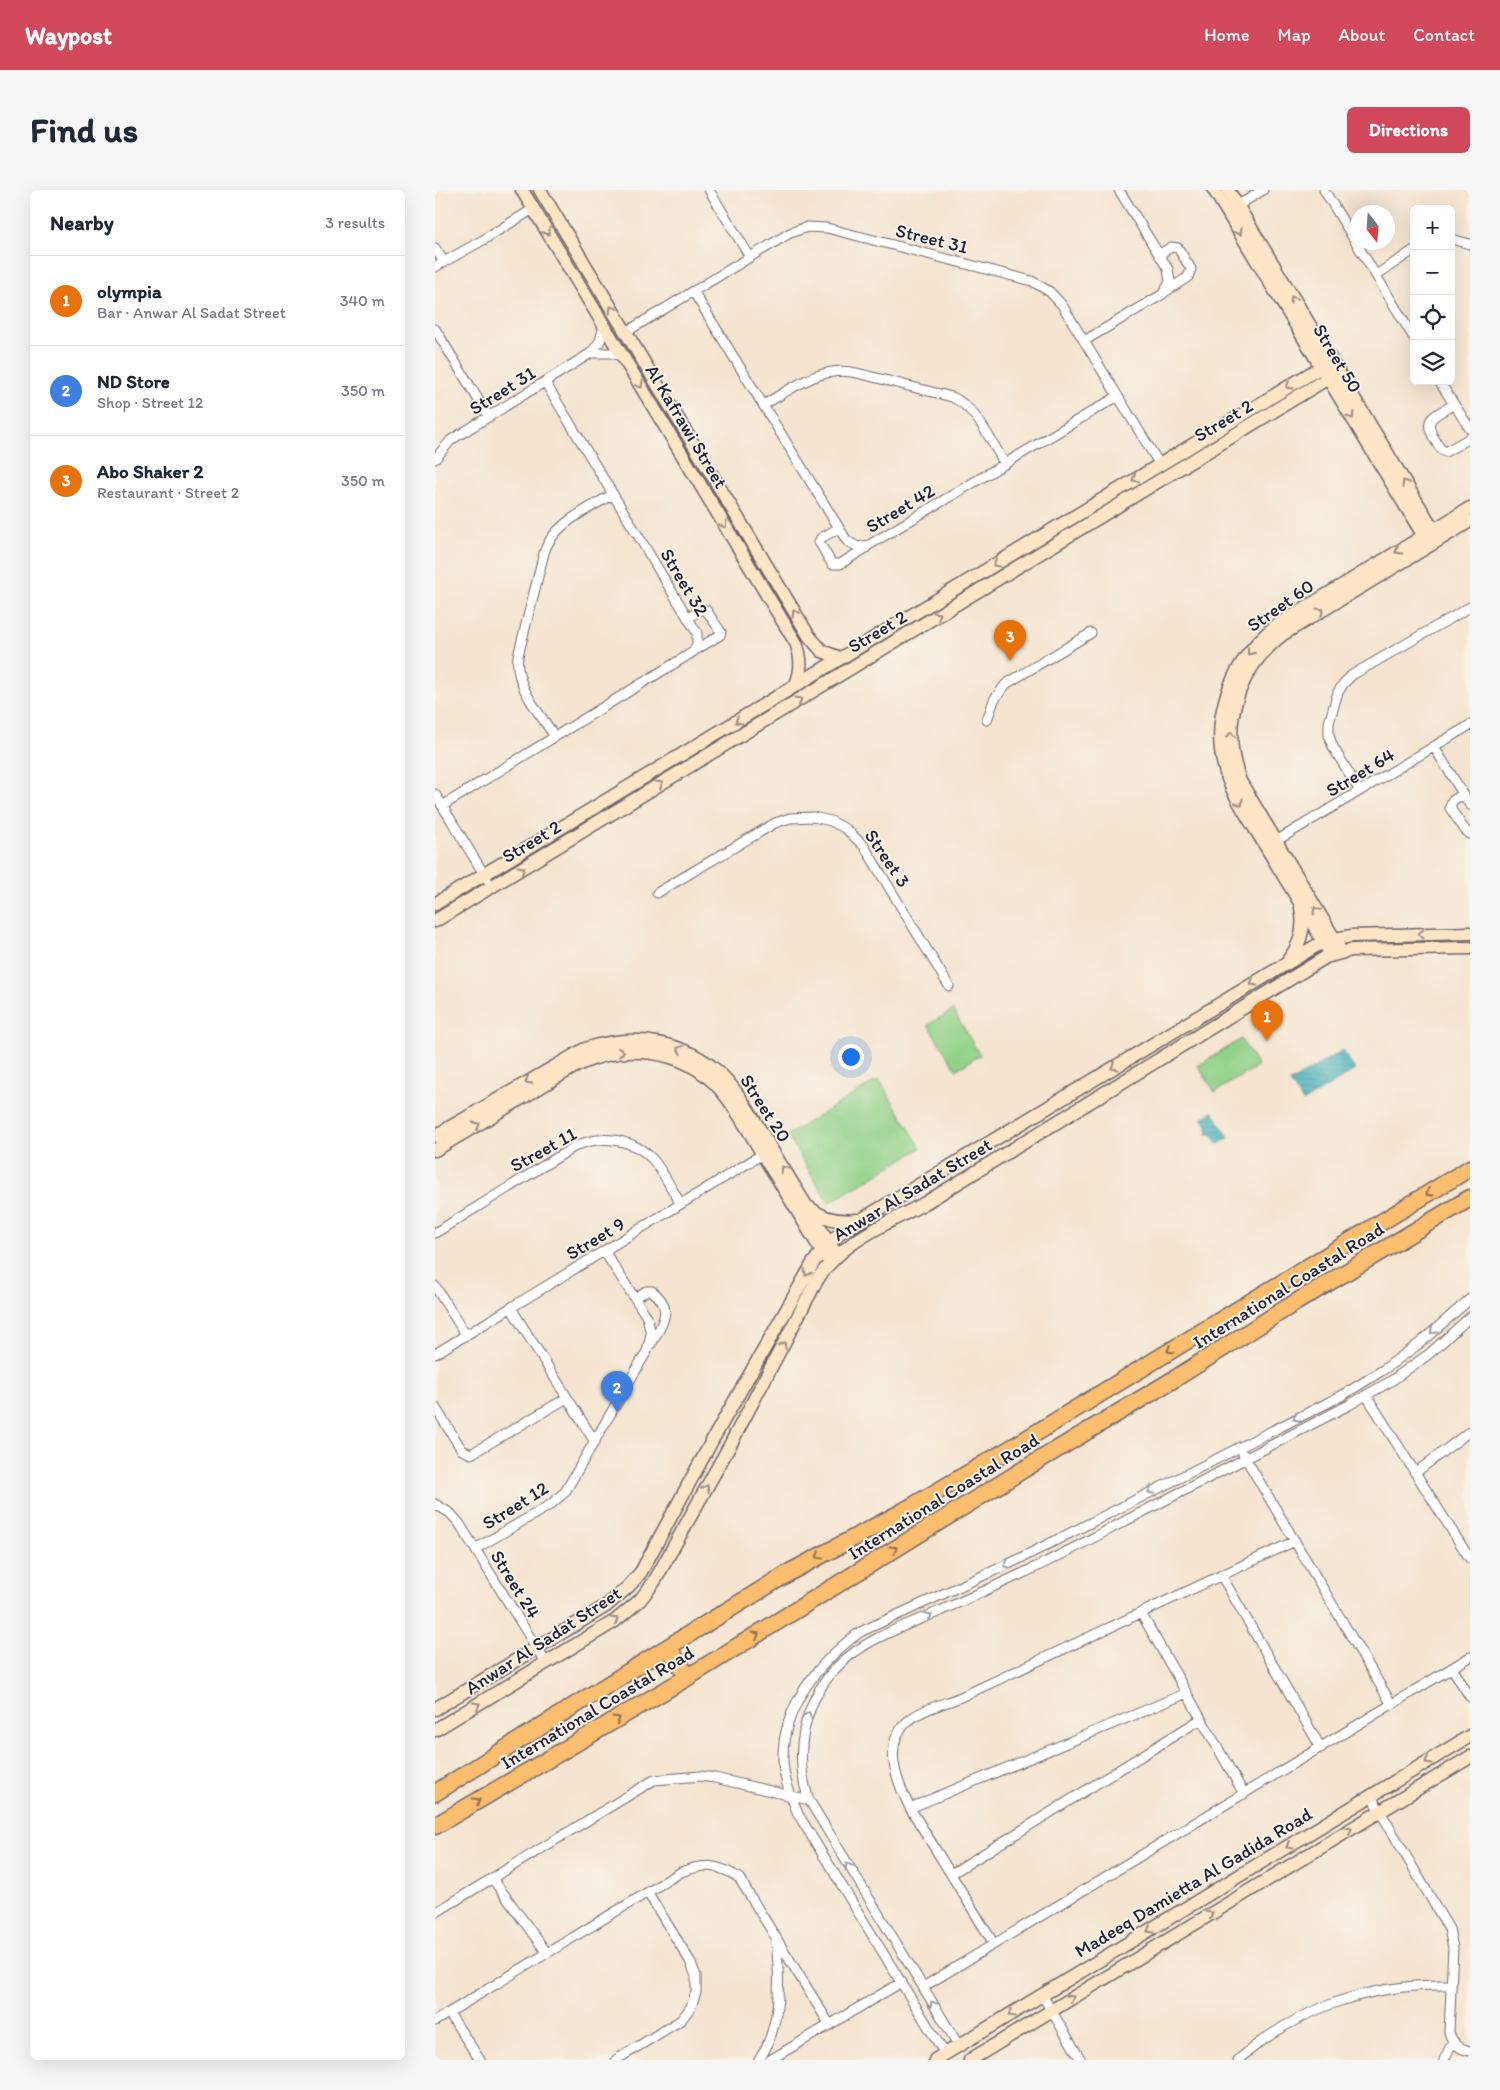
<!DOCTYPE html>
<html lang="en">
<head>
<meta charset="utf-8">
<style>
  :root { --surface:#fff; --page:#f6f6f7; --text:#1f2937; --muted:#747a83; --line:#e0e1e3; --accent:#d1495b }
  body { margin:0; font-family:Itim,sans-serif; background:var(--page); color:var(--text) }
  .controls { position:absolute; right:15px; top:15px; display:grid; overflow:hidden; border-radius:8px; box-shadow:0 5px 20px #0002 }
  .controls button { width:45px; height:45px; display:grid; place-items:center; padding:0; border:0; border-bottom:1px solid var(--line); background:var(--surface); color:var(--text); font:25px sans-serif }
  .compass { position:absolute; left:915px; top:15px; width:45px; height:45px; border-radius:50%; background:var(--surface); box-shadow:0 5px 20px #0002; rotate:163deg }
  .you { position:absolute; left:415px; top:866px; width:18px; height:18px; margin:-12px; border:4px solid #fff; border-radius:50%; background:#1a73e8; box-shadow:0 0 0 8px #1a73e833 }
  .badge { display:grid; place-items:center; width:32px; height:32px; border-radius:50%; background:var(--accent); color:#fff; font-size:16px; font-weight:700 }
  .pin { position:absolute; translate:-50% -41px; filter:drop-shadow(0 1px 2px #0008) }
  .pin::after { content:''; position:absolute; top:26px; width:18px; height:15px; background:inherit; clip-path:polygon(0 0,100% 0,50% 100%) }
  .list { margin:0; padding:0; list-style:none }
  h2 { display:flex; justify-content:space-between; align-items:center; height:65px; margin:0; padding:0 20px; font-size:21px }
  h2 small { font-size:16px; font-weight:400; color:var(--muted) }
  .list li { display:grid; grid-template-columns:32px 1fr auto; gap:15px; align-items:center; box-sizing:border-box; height:90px; padding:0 20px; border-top:1px solid var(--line) }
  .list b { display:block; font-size:19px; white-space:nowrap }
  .list p { margin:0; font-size:16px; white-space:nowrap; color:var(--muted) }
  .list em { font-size:16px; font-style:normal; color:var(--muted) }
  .icon { flex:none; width:28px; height:28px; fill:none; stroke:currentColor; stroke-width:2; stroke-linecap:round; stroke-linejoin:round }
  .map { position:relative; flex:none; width:1035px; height:1870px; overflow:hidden; border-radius:8px }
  header { display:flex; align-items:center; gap:30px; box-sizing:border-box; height:70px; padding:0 25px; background:var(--accent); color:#fff }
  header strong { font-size:24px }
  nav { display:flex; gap:28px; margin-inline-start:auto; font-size:18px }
  .intro { display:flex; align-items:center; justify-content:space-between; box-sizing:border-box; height:120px; padding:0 30px }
  h1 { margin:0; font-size:35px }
  .button { padding:12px 22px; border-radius:8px; background:var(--accent); color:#fff; font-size:18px; font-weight:700 }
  main { display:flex; gap:30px; padding:0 30px }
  aside { flex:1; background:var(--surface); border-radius:8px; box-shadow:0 5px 20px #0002 }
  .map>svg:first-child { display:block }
  .pitch { fill:#91d188; stroke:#5a7a62 }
  .water { fill:url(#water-rules); stroke:#31697a }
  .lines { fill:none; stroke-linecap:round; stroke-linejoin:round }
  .street-casing { stroke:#6c666f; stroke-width:11 }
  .secondary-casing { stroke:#6c666f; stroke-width:15 }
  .highway-casing { stroke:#6c666f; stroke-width:19 }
  .street { stroke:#fff; stroke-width:9 }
  .secondary { stroke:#fde5c5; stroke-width:12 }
  .highway { stroke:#fbbd6e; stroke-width:16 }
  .oneway { stroke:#9a8d87 }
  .oneway2 { stroke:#8e7054 }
  .oneway3 { stroke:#9c9ca7 }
  .labels { text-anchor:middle; stroke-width:4; stroke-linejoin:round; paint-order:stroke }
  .street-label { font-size:19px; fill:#22223b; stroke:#f7f3e8 }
</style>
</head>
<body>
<header>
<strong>Waypost</strong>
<nav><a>Home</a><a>Map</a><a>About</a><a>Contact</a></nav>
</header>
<div class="intro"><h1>Find us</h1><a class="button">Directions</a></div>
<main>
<aside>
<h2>Nearby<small>3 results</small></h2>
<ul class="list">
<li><span class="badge" style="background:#e8710a">1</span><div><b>olympia</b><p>Bar · Anwar Al Sadat Street</p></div><em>340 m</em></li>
<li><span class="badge" style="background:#3f7fe0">2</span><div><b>ND Store</b><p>Shop · Street 12</p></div><em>350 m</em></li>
<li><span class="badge" style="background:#e8710a">3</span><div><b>Abo Shaker 2</b><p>Restaurant · Street 2</p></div><em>350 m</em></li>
</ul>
</aside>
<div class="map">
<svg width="1035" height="1870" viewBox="0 0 1035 1870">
  <defs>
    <pattern id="water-rules" width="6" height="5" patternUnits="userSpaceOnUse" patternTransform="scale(1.25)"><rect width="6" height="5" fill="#40b0b9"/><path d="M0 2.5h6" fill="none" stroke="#358f98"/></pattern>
  </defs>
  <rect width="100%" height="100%" fill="#f7f3e8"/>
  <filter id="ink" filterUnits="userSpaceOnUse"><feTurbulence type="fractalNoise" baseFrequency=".02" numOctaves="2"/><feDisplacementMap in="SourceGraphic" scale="10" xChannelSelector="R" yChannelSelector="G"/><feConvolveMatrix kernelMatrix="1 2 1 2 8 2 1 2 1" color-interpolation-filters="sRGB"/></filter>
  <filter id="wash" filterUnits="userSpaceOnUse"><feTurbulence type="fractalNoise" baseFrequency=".0096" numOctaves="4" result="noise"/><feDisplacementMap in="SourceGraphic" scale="20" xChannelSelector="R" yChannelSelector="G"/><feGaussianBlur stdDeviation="1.12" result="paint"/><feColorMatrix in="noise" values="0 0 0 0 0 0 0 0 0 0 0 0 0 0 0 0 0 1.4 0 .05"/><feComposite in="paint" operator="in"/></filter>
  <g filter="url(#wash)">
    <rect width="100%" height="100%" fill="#f5e4cf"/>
    <path class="pitch" d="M518,820l27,45 -24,15 -28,-45z
      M806,849l17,27 -43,26 -17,-26z
      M444,889l42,69 -92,55 -42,-68z"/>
    <path class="water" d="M908,860l12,20 -52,32 -13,-20z
      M778,922l16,26 -11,6 -5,-9 -6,-1 1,-7 -6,-9z"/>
  </g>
  <g filter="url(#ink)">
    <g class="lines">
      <g class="street-casing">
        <path id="street" d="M274,0l41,67
          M889,0l90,148
          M799,18l29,-18
          M1016,49l19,5
          M0,58l9,14
          M724,65l12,-8 7,1 13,21 -3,8 -23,15
          M0,77l48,-27 50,-31
          M941,85l38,-25
          M258,101l154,250 11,6 11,-2 249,-149
          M0,139l54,88
          M191,142l164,-99 17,-6 20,1 205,53 18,11 12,13 98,160
          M649,151l79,-47 7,-12 -2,-13 -49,-79
          M156,163h19l13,3
          M1004,191l31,48
          M328,215c29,-16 59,-41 94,-32l95,24c24,10 40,46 53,67
          M1018,215c-17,10 -32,13 -18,35 3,5 5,10 10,12l25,-14
          M0,269l16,-19 140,-87 9,-12 4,-15
          M404,338l-18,10 -2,4 13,22h8l26,-16
          M253,428l12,-8h6l15,22 -1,3 -26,16
          M552,530l7,-20 12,-16 85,-51
          M120,547c-15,-24 -41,-51 -37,-81l26,-103c8,-29 45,-44 69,-59
          M999,557l36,58
          M925,601l-27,-44 -4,-11v-13l9,-31 6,-9 8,-8 118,-68
          M0,604l52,85
          M1028,604l-11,7 -2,7 15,22 5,4
          M7,616l251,-154 4,-7v-12l-152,-251
          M836,654l199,-119
          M222,703l118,-70 15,-5 23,-1 18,4 15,8 18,17 85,140
          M0,1043l139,-86c26,-13 60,-9 80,14 10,12 18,29 27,43
          M0,1096l31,49
          M200,1108l11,-7h6c23,17 10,34 -1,53
          M76,1118l84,134
          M0,1164l331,-202
          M931,1205l104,164
          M0,1217l27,43 9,4 96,-56
          M808,1264l149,251
          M980,1283l55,-42
          M0,1314l15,9 9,10 87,140
          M40,1359l75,-44 15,-13 82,-141 4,-17 -4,-17 -43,-66
          M786,1385l100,173
          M706,1423l103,181
          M1017,1478l18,29
          M936,1606l78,133 4,19 -4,84c3,11 10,17 21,19
          M475,1618l277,-115
          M516,1684l250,-155
          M57,1688l55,75
          M0,1723l219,-133 47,-4 14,2 94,22
          M559,1754l-84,-136c-12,-24 -29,-63 -3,-86 14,-13 38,-18 56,-26l332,-155
          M488,1797l547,-330
          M607,1805l39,65
          M14,1823l31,47
          M0,1831l246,-149c24,-9 37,-8 58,6l91,147
          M524,1856l-150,-246c-16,-45 -6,-96 26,-131 27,-29 69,-43 105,-58 27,-12 53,-24 79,-36 46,-21 90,-46 135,-69 65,-34 130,-67 195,-101l42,-24 38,-27 41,-37
          M510,1864l-147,-240c-7,-18 -15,-36 -15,-55 -1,-53 37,-98 77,-127l155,-71 328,-166 40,-25 37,-27 50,-44
          M181,1870l65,-40 10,-13 5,-15v-16l-6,-15 -42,-68
          M324,1870c23,-35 21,-80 17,-120
          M335,1870l132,-78
          M803,1870c60,-53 134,-77 213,-75
          M1009,1870l9,-19"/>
      </g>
      <g class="secondary-casing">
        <path id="secondary" d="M87,0l274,453c6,15 6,29 -1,43
          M105,0l269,446 13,15 18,7
          M779,0l214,353
          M793,0l210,347
          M0,714l896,-543
          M0,731l903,-549
          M903,755l-98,-164c-21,-56 -3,-111 43,-147l187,-113
          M892,758c-19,-33 -39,-65 -59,-98 -12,-21 -28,-43 -38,-66 -24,-58 -2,-121 47,-159l193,-117
          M854,769c12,-15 16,-32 12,-51
          M0,946l150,-87c50,-17 107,-8 143,33 18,21 31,47 45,70 20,32 40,65 60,97
          M0,960l137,-82c49,-26 111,-22 149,22 18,21 31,47 45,70 20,32 40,65 59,97
          M375,1018c13,11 29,14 46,12
          M0,1519l171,-103 22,-19 13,-15 72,-133 100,-176 12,-16 16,-15 478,-288 15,-5 18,-3 118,-3
          M0,1540l180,-109 25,-21 14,-18 75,-135 87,-165c24,-41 69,-57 109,-79l401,-246 25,-7 119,-2
          M500,1870l535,-324
          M535,1870l500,-303"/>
      </g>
      <g class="highway-casing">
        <path id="highway" d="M233,1457l20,30
          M0,1603l233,-146 122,-75 114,-61 109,-64 457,-279
          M0,1636l253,-149 338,-209 150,-90 112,-71 182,-109"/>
      </g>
      <use href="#street" class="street"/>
      <use href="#secondary" class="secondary"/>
      <use href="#highway" class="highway"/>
    </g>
    <defs><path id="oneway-chevron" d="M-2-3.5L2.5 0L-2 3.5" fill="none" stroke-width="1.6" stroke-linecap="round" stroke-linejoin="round" transform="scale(1.25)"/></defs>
    <g class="oneway">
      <use href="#oneway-chevron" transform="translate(112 42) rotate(59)"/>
      <use href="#oneway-chevron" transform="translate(804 42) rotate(59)"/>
      <use href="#oneway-chevron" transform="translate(858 109) rotate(-121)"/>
      <use href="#oneway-chevron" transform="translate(177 119) rotate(-121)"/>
      <use href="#oneway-chevron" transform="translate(205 195) rotate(59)"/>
      <use href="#oneway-chevron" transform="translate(854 196) rotate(149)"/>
      <use href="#oneway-chevron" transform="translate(916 226) rotate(59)"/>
      <use href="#oneway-chevron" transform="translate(700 289) rotate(149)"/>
      <use href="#oneway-chevron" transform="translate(970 293) rotate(-121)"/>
      <use href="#oneway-chevron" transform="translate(289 335) rotate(59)"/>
      <use href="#oneway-chevron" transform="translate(963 361) rotate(149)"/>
      <use href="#oneway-chevron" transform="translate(561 374) rotate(149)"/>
      <use href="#oneway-chevron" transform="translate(886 421) rotate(-31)"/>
      <use href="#oneway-chevron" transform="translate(360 423) rotate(-121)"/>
      <use href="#oneway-chevron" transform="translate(503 425) rotate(-31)"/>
      <use href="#oneway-chevron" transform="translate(815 462) rotate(128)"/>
      <use href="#oneway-chevron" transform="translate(364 510) rotate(-31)"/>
      <use href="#oneway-chevron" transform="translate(303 531) rotate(149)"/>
      <use href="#oneway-chevron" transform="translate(796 545) rotate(-91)"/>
      <use href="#oneway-chevron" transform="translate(225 594) rotate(-31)"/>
      <use href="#oneway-chevron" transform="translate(805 613) rotate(59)"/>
      <use href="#oneway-chevron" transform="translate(87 679) rotate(-31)"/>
      <use href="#oneway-chevron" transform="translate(881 720) rotate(-121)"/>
      <use href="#oneway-chevron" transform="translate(986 744) rotate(179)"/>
      <use href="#oneway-chevron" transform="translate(818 793) rotate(149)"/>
      <use href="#oneway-chevron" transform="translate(245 859) rotate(-159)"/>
      <use href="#oneway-chevron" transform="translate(186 862) rotate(-6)"/>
      <use href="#oneway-chevron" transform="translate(679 877) rotate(149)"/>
      <use href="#oneway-chevron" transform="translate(93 891) rotate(150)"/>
      <use href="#oneway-chevron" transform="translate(42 935) rotate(-31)"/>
      <use href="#oneway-chevron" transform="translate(349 979) rotate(-122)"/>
      <use href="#oneway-chevron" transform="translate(372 1083) rotate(120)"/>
      <use href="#oneway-chevron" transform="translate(348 1155) rotate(-62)"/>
      <use href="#oneway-chevron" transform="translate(271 1298) rotate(-61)"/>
      <use href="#oneway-chevron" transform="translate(180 1430) rotate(-34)"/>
      <use href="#oneway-chevron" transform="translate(42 1515) rotate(-31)"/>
      <use href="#oneway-chevron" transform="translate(993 1571) rotate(149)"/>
      <use href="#oneway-chevron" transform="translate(914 1640) rotate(-31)"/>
      <use href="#oneway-chevron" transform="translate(854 1656) rotate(149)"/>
      <use href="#oneway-chevron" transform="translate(775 1724) rotate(-31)"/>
      <use href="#oneway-chevron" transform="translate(715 1740) rotate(149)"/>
      <use href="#oneway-chevron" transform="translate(636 1808) rotate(-31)"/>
      <use href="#oneway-chevron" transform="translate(576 1824) rotate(149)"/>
    </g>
    <g class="oneway2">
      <use href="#oneway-chevron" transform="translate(994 1003) rotate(148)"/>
      <use href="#oneway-chevron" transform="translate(735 1160) rotate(149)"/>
      <use href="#oneway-chevron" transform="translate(459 1359) rotate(-32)"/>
      <use href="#oneway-chevron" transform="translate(384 1366) rotate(151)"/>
      <use href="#oneway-chevron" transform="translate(321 1445) rotate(-32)"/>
      <use href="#oneway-chevron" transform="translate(182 1529) rotate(-31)"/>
      <use href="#oneway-chevron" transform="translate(42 1611) rotate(-31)"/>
    </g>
    <g class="oneway3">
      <use href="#oneway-chevron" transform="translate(998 1141) rotate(138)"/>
      <use href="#oneway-chevron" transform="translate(861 1228) rotate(153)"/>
      <use href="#oneway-chevron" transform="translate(716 1301) rotate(153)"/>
      <use href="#oneway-chevron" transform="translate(572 1375) rotate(155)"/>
      <use href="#oneway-chevron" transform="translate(494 1426) rotate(-23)"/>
      <use href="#oneway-chevron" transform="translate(373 1525) rotate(-72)"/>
      <use href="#oneway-chevron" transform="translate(413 1676) rotate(-122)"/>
      <use href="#oneway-chevron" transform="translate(498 1814) rotate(-122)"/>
    </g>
  </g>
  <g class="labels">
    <g class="street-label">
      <text transform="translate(497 48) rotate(14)" y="7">Street 31</text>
      <text transform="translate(903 168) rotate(59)" y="7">Street 50</text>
      <text transform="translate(67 200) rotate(-32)" y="7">Street 31</text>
      <text transform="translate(788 230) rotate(-31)" y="7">Street 2</text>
      <text transform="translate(252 236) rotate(59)" y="7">Al Kafrawi Street</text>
      <text transform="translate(465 318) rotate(-31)" y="7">Street 42</text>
      <text transform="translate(250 392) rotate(59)" y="7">Street 32</text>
      <text transform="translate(845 415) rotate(-35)" y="7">Street 60</text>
      <text transform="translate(442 441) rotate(-31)" y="7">Street 2</text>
      <text transform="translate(925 582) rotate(-31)" y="7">Street 64</text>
      <text transform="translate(96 651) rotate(-31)" y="7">Street 2</text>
      <text transform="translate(453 668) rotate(56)" y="7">Street 3</text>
      <text transform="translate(331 918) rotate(57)" y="7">Street 20</text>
      <text transform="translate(108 959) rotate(-29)" y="7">Street 11</text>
      <text transform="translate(477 999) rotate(-31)" y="7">Anwar Al Sadat Street</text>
      <text transform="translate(160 1048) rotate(-31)" y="7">Street 9</text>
      <text transform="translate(853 1095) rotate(-32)" y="7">International Coastal Road</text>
      <text transform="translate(508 1306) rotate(-32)" y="7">International Coastal Road</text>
      <text transform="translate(80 1315) rotate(-32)" y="7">Street 12</text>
      <text transform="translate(81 1394) rotate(58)" y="7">Street 24</text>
      <text transform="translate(108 1450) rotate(-33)" y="7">Anwar Al Sadat Street</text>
      <text transform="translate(162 1517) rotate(-31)" y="7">International Coastal Road</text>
      <text transform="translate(758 1692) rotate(-31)" y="7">Madeeq Damietta Al Gadida Road</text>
    </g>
  </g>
</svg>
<div class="controls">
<button>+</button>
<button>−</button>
<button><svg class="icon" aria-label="locate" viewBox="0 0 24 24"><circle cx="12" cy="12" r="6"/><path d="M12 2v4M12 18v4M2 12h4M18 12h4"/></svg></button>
<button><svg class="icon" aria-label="layers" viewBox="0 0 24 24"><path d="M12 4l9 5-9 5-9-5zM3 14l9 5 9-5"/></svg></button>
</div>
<svg class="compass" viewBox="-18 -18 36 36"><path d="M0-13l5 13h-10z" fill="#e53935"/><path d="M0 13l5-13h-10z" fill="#747a83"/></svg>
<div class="you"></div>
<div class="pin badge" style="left:832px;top:851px;background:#e8710a">1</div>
<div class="pin badge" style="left:182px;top:1222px;background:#3f7fe0">2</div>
<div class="pin badge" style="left:575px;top:471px;background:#e8710a">3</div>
</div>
</main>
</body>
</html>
